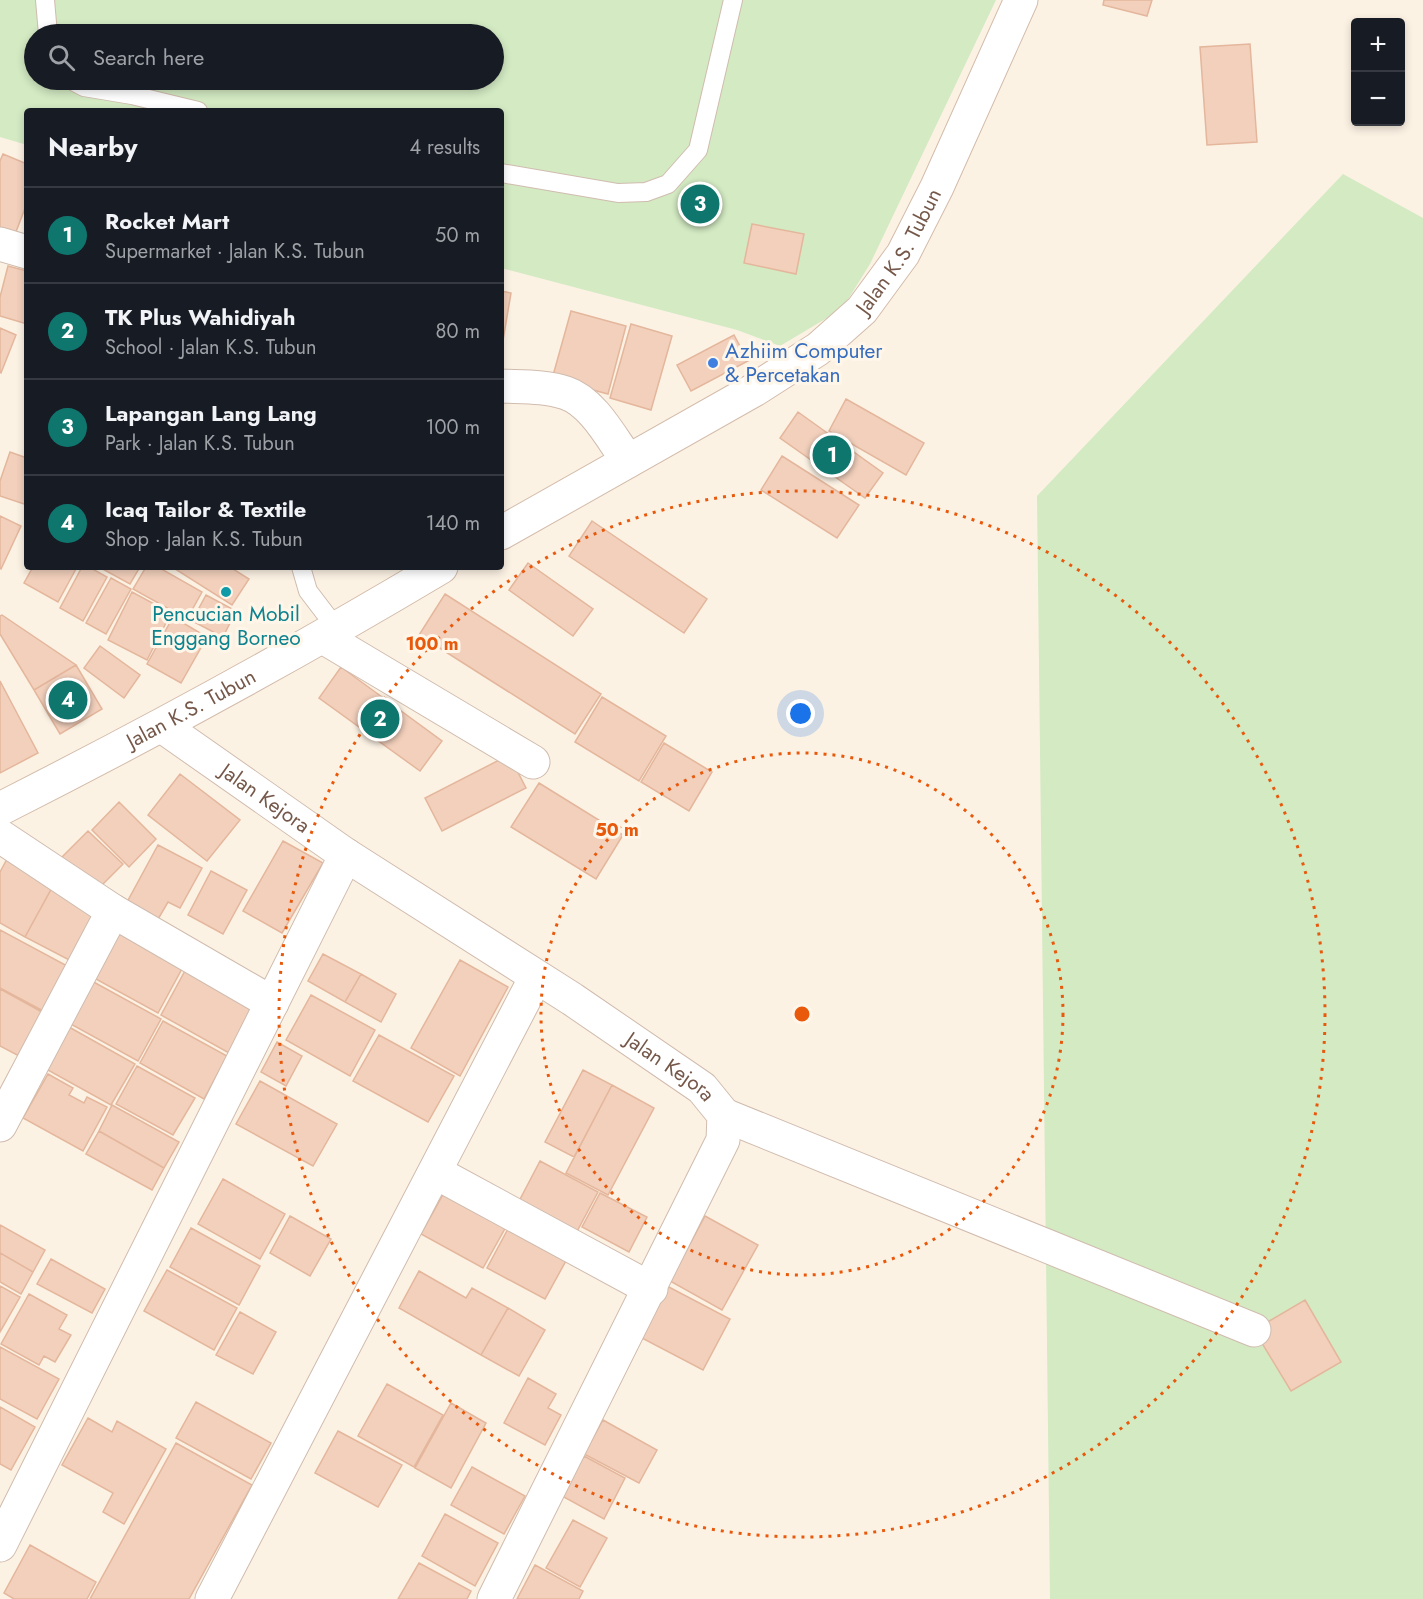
<!DOCTYPE html>
<html lang="en">
<head>
<meta charset="utf-8">
<style>
  :root { --surface:#171b24; --page:#20242c; --text:#f1f3f6; --muted:#9ea1a6; --line:#363941; --accent:#0f766e }
  body { margin:0; font-family:Jost,sans-serif; background:var(--page); color:var(--text) }
  .controls { position:absolute; right:18px; top:18px; display:grid; overflow:hidden; border-radius:6px; box-shadow:0 3px 9px #0003 }
  .controls button { width:54px; height:54px; display:grid; place-items:center; padding:0; border:0; border-bottom:2px solid var(--line); background:var(--surface); color:var(--text); font:30px sans-serif }
  .you { position:absolute; left:801px; top:714px; width:21px; height:21px; margin:-15px; border:4px solid #fff; border-radius:50%; background:#1a73e8; box-shadow:0 0 0 9px #1a73e833 }
  .badge { display:grid; place-items:center; width:39px; height:39px; border-radius:50%; background:var(--accent); color:#fff; font-size:20px; font-weight:700 }
  .pin { position:absolute; translate:-50% -50%; border:3px solid #fff; box-shadow:0 2px 6px #0006 }
  .list { margin:0; padding:0; list-style:none }
  h2 { display:flex; justify-content:space-between; align-items:center; height:78px; margin:0; padding:0 24px; font-size:26px }
  h2 small { font-size:20px; font-weight:400; color:var(--muted) }
  .list li { display:grid; grid-template-columns:39px 1fr auto; gap:18px; align-items:center; box-sizing:border-box; height:96px; padding:0 24px; border-top:2px solid var(--line) }
  .list b { display:block; font-size:22px; white-space:nowrap }
  .list p { margin:0; font-size:20px; white-space:nowrap; color:var(--muted) }
  .list em { font-size:20px; font-style:normal; color:var(--muted) }
  .icon { flex:none; width:33px; height:33px; fill:none; stroke:currentColor; stroke-width:2; stroke-linecap:round; stroke-linejoin:round }
  .map { position:relative; flex:none; width:1423px; height:1599px; overflow:hidden }
  .search { position:absolute; background:var(--surface); box-shadow:0 3px 9px #0003; left:24px; top:24px; width:480px; height:66px; display:flex; align-items:center; gap:15px; box-sizing:border-box; padding:0 21px; border-radius:33px; color:var(--muted); font-size:22px }
  .panel { position:absolute; background:var(--surface); box-shadow:0 3px 9px #0003; left:24px; top:108px; width:480px; height:462px; border-radius:6px }
  .map>svg:first-child { display:block }
  .green { fill:#d3eac3; fill-rule:evenodd }
  .building { fill:#f2d0bc; stroke:#e4b69c; stroke-width:1.5 }
  .lines { fill:none; stroke-linecap:round; stroke-linejoin:round }
  .lane-casing { stroke:#d0bcae; stroke-width:20 }
  .street-casing { stroke:#d0bcae; stroke-width:35 }
  .secondary-casing { stroke:#d3bcab; stroke-width:35 }
  .lane { stroke:#fff; stroke-width:18 }
  .street { stroke:#fff; stroke-width:33 }
  .secondary { stroke:#fff; stroke-width:33 }
  .ring { fill:none; stroke:#e8590c; stroke-width:3; stroke-dasharray:3 6 }
  .shop-dot { fill:#3f7fe0; stroke:#fff6ea; stroke-width:2 }
  .culture-dot { fill:#0f9aa8; stroke:#fff6ea; stroke-width:2 }
  .labels { text-anchor:middle; stroke-width:6; stroke-linejoin:round; paint-order:stroke }
  .street-label { font-size:21px; fill:#75584a; stroke:#fff6ea }
  .shop-label { font-size:21px; fill:#366cbe; stroke:#fff6ea; text-anchor:start }
  .culture-label { font-size:21px; fill:#0d838f; stroke:#fff6ea }
  .centre { fill:#e8590c; stroke:#fff6ea; stroke-width:3 }
  .ring-label { font-size:18px; text-anchor:middle; font-weight:bold; fill:#e8590c; stroke:#fff6ea; stroke-width:6; stroke-linejoin:round; paint-order:stroke }
</style>
</head>
<body>
<div class="map">
<svg width="1423" height="1599" viewBox="0 0 1423 1599">
  <rect width="100%" height="100%" fill="#fcf2e4"/>
  <path class="green" d="M0,0h996l-126,264 -28,45 -62,37 -43,-16 -236,-62v-157h-474v34l-27,-8zM34,34h460v46h-460z
    M1343,174l80,44v1381h-373l-13,-1103z"/>
  <path class="building" d="M1104,0h48l-5,16 -44,-11z
    M1250,44l7,98 -50,3 -7,-98z
    M3,154l24,10v39l-13,34 -14,-5v-71z
    M752,224l52,10 -8,40 -52,-11z
    M8,266l19,5v53l-27,-8v-19z
    M501,291l10,2 -10,59z
    M571,311l55,15 -18,68 -56,-15z
    M631,324l41,12 -21,74 -41,-12z
    M0,328l16,7 -15,38 -1,-1z
    M734,335l14,26 -57,30 -14,-26z
    M846,399l78,44 -18,32 -77,-44z
    M798,412l85,61 -18,25 -85,-60z
    M10,452l17,6v47l-27,-9v-15z
    M782,456l77,49 -22,33 -76,-48z
    M0,516l21,10 -20,43 -1,-1z
    M592,521l115,78 -23,34 -115,-77z
    M528,563l65,46 -20,27 -64,-46z
    M33,567h44l-19,35 -34,-19z
    M82,567h7l18,10 -24,44 -23,-13z
    M99,567h41l-10,17z
    M146,567h12l44,25 -15,27 -54,-30z
    M172,567h58l19,12 -17,26z
    M111,578l20,11 -25,45 -20,-11z
    M132,592l39,21 -24,47 -39,-20z
    M445,594l156,100 -26,40 -156,-99z
    M206,595l30,16 -13,26 -31,-16z
    M2,615l74,50 -42,25 -34,-56v-18z
    M173,617l34,20 -26,46 -34,-19z
    M100,646l40,29 -16,23 -40,-30z
    M76,665l26,44 -42,25 -26,-44z
    M341,667l101,74 -22,30 -101,-73z
    M0,681l38,72 -38,20z
    M602,697l64,39 -27,45 -64,-39z
    M664,743l48,29 -23,39 -48,-29z
    M509,755l17,33 -84,43 -17,-33z
    M180,774l60,46 -33,41 -59,-46z
    M539,783l84,52 -27,44 -85,-52z
    M119,802l37,37 -27,28 -37,-37z
    M88,831l35,33 -30,30 -34,-34z
    M283,841l40,22 -41,70 -39,-22z
    M158,845l44,23 -22,40 -12,-6 -11,19 -31,-17z
    M7,859l47,25 -29,53 -25,-14v-51z
    M211,871l36,19 -24,44 -35,-19z
    M54,884l49,26 -28,53 -50,-26z
    M0,930l71,38 -24,45 -47,-25z
    M121,930l63,35 -26,48 -64,-35z
    M323,954l38,20 -16,28 -37,-21z
    M460,960l48,27 -48,89 -49,-28z
    M186,969l68,38 -25,46 -68,-38z
    M361,974l35,20 -15,28 -36,-20z
    M90,980l71,39 -23,42 -71,-39z
    M0,989l42,23 -23,44 -19,-10z
    M311,995l64,35 -25,46 -64,-36z
    M163,1021l64,35 -23,43 -64,-36z
    M69,1027l66,37 -24,41 -65,-36z
    M379,1035l75,41 -26,46 -75,-41z
    M277,1042l25,14 -16,30 -25,-14z
    M137,1066l58,32 -22,37 -57,-31z
    M583,1070l29,15 -38,72 -29,-15z
    M48,1074l25,14 -4,7 15,8 3,-6 20,10 -24,44 -60,-33z
    M260,1081l77,43 -24,42 -77,-42z
    M612,1085l42,23 -46,87 -42,-22z
    M112,1105l67,37 -15,26 -65,-37z
    M99,1131l65,37 -12,22 -66,-36z
    M540,1161l58,31 -24,45 -58,-30z
    M223,1179l62,35 -25,45 -62,-35z
    M445,1191l62,34 -24,43 -62,-34z
    M600,1193l47,24 -18,35 -47,-25z
    M290,1216l41,23 -21,37 -40,-23z
    M705,1216l53,29 -36,65 -52,-29z
    M0,1225l45,25 -12,22 -33,-19z
    M509,1227l58,32 -22,40 -58,-31z
    M191,1228l69,38 -21,39 -69,-38z
    M0,1253l33,19 -12,22 -21,-12z
    M51,1259l54,30 -13,24 -55,-29z
    M167,1270l70,38 -23,42 -70,-39z
    M419,1271l47,27 6,-10 36,20 -27,47 -82,-47z
    M665,1285l65,34 -27,51 -65,-34z
    M0,1286l20,11 -20,35z
    M29,1294l38,21 -8,14 12,6 -16,27 -11,-6 -5,9 -38,-21z
    M1305,1300l36,62 -50,29 -37,-61z
    M508,1308l37,22 -26,46 -38,-21z
    M240,1312l36,20 -23,42 -37,-19z
    M0,1347l59,32 -22,40 -37,-20z
    M528,1378l28,16 -8,14 13,7 -16,30 -41,-22z
    M387,1384l56,31 -29,52 -56,-31z
    M196,1402l75,41 -20,36 -75,-41z
    M451,1403l35,20 -35,65 -36,-20z
    M0,1407l35,20 -24,43 -11,-6z
    M88,1418l24,14 5,-11 49,28 -42,75 -21,-12 10,-19 -51,-28z
    M603,1420l54,30 -18,33 -55,-29z
    M338,1431l64,34 -24,42 -63,-34z
    M176,1443l76,42 -63,114h-99z
    M584,1456l41,22 -21,41 -42,-23z
    M472,1467l53,29 -21,38 -53,-29z
    M445,1514l53,29 -23,43 -53,-30z
    M573,1520l34,18 -27,49 -34,-19z
    M30,1545l66,37 -9,17h-73l-10,-6z
    M419,1563l52,28 -4,8h-69z
    M535,1565l48,26 -4,8h-62z"/>
  <g class="lines">
    <g class="lane-casing">
      <path id="lane" d="M45,0l3,34
        M71,80l13,7 48,8 66,16
        M501,173l117,20 28,-1 22,-8 30,-34 35,-150
        M301,567l7,24 29,38"/>
    </g>
    <g class="street-casing">
      <g id="street">
        <path d="M0,244l27,8"/>
        <path d="M501,386c21,1 45,0 65,7 27,9 46,46 62,68"/>
        <path d="M323,637l210,125"/>
        <path id="s1" d="M162,726l184,129 226,144 130,89 22,27 -1,25 -229,459"/>
        <path d="M0,836l113,75 159,92"/>
        <path d="M724,1115l530,215"/>
        <path d="M0,1125l113,-214"/>
        <path d="M435,1172l216,117"/>
        <path d="M0,1545l346,-690"/>
        <path d="M212,1599l324,-622"/>
      </g>
    </g>
    <g class="secondary-casing">
      <g id="secondary">
        <path id="s2" d="M501,533l253,-143 64,-41 44,-39 41,-56 34,-67 84,-187"/>
        <path id="s3" d="M0,809c150,-76 297,-156 441,-242"/>
      </g>
    </g>
    <use href="#lane" class="lane"/>
    <use href="#street" class="street"/>
    <use href="#secondary" class="secondary"/>
  </g>
  <g class="ring">
    <circle cx="802" cy="1014" r="261"/>
    <circle cx="802" cy="1014" r="523"/>
  </g>
  <circle class="shop-dot" cx="713" cy="363" r="6"/>
  <circle class="culture-dot" cx="226" cy="592" r="6"/>
  <g class="labels">
    <g class="street-label">
      <text dy="7" stroke="none"><textPath href="#s2" startOffset="495">Jalan K.S. Tubun</textPath></text>
      <text dy="7" stroke="none"><textPath href="#s3" startOffset="216">Jalan K.S. Tubun</textPath></text>
      <text dy="7" stroke="none"><textPath href="#s1" startOffset="126">Jalan Kejora</textPath></text>
      <text dy="7" stroke="none"><textPath href="#s1" startOffset="612">Jalan Kejora</textPath></text>
    </g>
    <g class="shop-label">
      <text x="725" y="358">Azhiim Computer<tspan x="725" dy="24">&amp; Percetakan</tspan></text>
    </g>
    <g class="culture-label">
      <text x="226" y="621">Pencucian Mobil<tspan x="226" dy="24">Enggang Borneo</tspan></text>
    </g>
  </g>
  <circle cx="802" cy="1014" r="9" class="centre"/>
  <g class="ring-label">
    <text x="432" y="650">100 m</text>
    <text x="617" y="836">50 m</text>
  </g>
</svg>
<div class="controls">
<button>+</button>
<button>−</button>
</div>
<div class="you"></div>
<div class="pin badge" style="left:832px;top:455px">1</div>
<div class="pin badge" style="left:380px;top:719px">2</div>
<div class="pin badge" style="left:700px;top:204px">3</div>
<div class="pin badge" style="left:68px;top:700px">4</div>
<div class="search"><svg class="icon" aria-label="search" viewBox="0 0 24 24"><circle cx="10" cy="10" r="6"/><path d="M15 15l6 6"/></svg>Search here</div>
<section class="panel">
<h2>Nearby<small>4 results</small></h2>
<ul class="list">
<li><span class="badge">1</span><div><b>Rocket Mart</b><p>Supermarket · Jalan K.S. Tubun</p></div><em>50 m</em></li>
<li><span class="badge">2</span><div><b>TK Plus Wahidiyah</b><p>School · Jalan K.S. Tubun</p></div><em>80 m</em></li>
<li><span class="badge">3</span><div><b>Lapangan Lang Lang</b><p>Park · Jalan K.S. Tubun</p></div><em>100 m</em></li>
<li><span class="badge">4</span><div><b>Icaq Tailor &amp; Textile</b><p>Shop · Jalan K.S. Tubun</p></div><em>140 m</em></li>
</ul>
</section>
</div>
</body>
</html>
